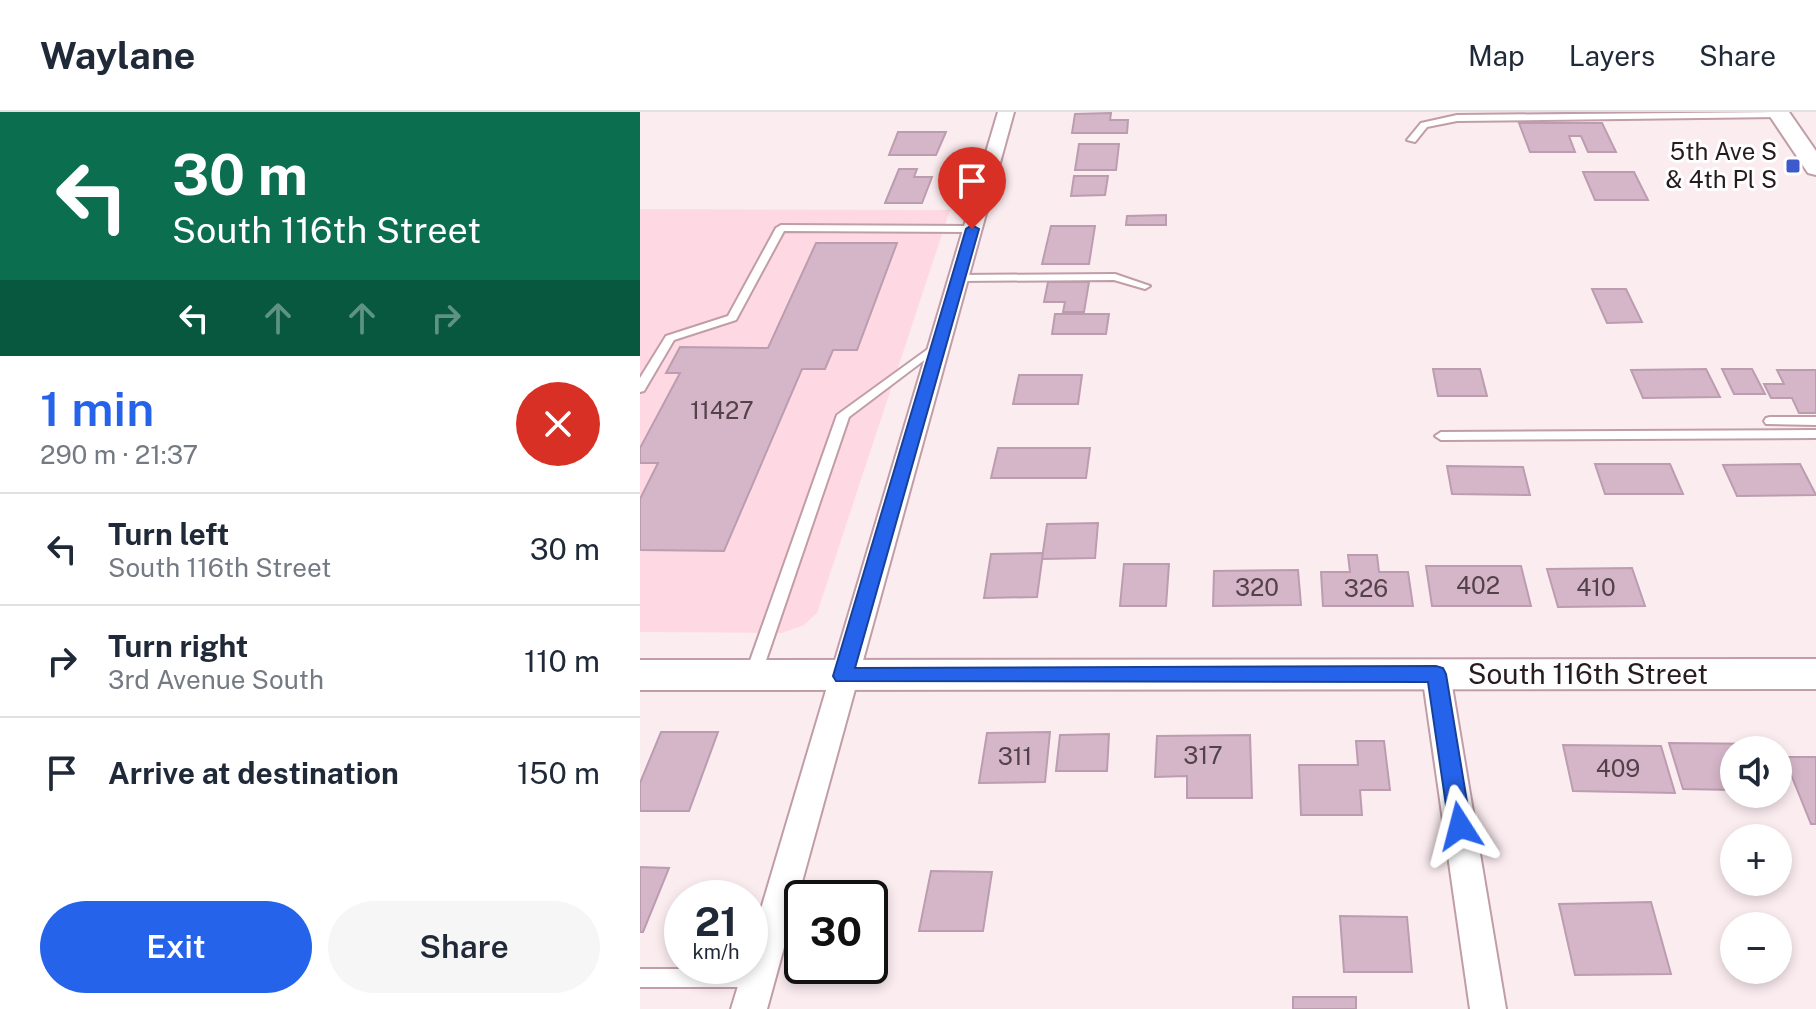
<!DOCTYPE html>
<html lang="en">
<head>
<meta charset="utf-8">
<style>
	body { margin:0; font-family:"Public Sans",sans-serif; background:#f6f6f7; color:#1f2937; height:100vh; display:flex; flex-direction:column; font-size:30px; white-space:nowrap }
	* { box-sizing:border-box; margin:0 }
	p { font-size:26px; color:#747a83 }
	.icon { flex:none; width:44px; height:44px; fill:none; stroke:currentColor; stroke-width:2; stroke-linecap:round; stroke-linejoin:round }
	.map { position:relative; flex:1; overflow:hidden }
	.drawer { display:flex; flex-direction:column; background:#fff; width:640px }
	.drawer>* { flex:none }
	.guide { background:#0b6e4f; color:#fff; overflow:hidden }
	.tools { position:absolute; left:1080px; top:624px; display:grid; gap:16px }
	.tools a { display:grid; place-items:center; width:72px; height:72px; border-radius:50%; background:#fff; box-shadow:0 4px 12px #0003; font-size:40px }
	.speed { position:absolute; left:24px; top:768px; display:flex; gap:16px; font-size:40px; font-weight:700; text-align:center }
	.speed>* { display:grid; place-content:center; width:104px; height:104px; border-radius:50%; background:#fff; box-shadow:0 4px 12px #0003; line-height:1 }
	.speed small { font-size:20px; font-weight:400 }
	.speed .limit { border:4px solid #111; border-radius:12px; background:#fff; color:#111 }
	.pin { position:absolute; display:grid; place-items:center; width:68px; height:68px; color:#fff; margin:-82px -34px; border-radius:50% 50% 50% 0; rotate:-45deg; box-shadow:0 0 8px #0007 }
	.pin .icon { rotate:45deg }
	.me { position:absolute; width:88px; margin:-44px; rotate:351deg; stroke-linejoin:round; filter:drop-shadow(0 0 6px #0008) }
	.turn { display:flex; align-items:center; gap:28px; height:168px; padding:0 40px; font-size:36px }
	.turn .icon { width:104px; height:104px; stroke-width:2.5 }
	.turn b { display:block; font-size:56px; line-height:68px }
	.lanes { display:flex; align-items:center; height:76px; padding:0 40px; background:#0003; justify-content:center; gap:40px; direction:ltr }
	.lanes .off { opacity:.35 }
	.round { display:grid; place-items:center; flex:none; width:84px; height:84px; border-radius:42px; background:#f6f6f7 }
	.headline { display:flex; align-items:center; justify-content:space-between; height:136px; padding:0 40px }
	h1 { font-size:48px; font-weight:600; line-height:60px; color:#2563eb }
	.primary-button { display:flex; gap:16px; margin-top:auto; padding:16px 40px }
	.primary-button a { flex:1; height:92px; border-radius:48px; background:#2563eb; color:#fff; font-size:32px; font-weight:600; line-height:92px; text-align:center }
	.primary-button a+a { background:#f6f6f7; color:#1f2937 }
	ul { padding:0; list-style:none }
	li { display:flex; align-items:center; gap:24px; height:112px; padding:0 40px; border-top:2px solid #e0e1e3 }
	li div { flex:1 }
	li b { display:block; font-size:30px }
	li em { font-style:normal }
	header { display:flex; align-items:center; gap:48px; box-sizing:border-box; height:112px; padding:0 40px; background:#fff; border-bottom:2px solid #e0e1e3 }
	header strong { font-size:38px }
	nav { display:flex; gap:44px; margin-inline-start:auto; font-size:28px }
	main { display:flex; flex:1; min-height:0 }
	.map>svg:first-child { display:block }
</style>
</head>
<body>
<header>
<strong>Waylane</strong>
<nav><a>Map</a><a>Layers</a><a>Share</a></nav>
</header>
<main>
<section class="drawer">
<div class="guide">
<div class="turn"><svg class="icon" aria-label="left" viewBox="0 0 24 24"><path d="M17 20v-9H6M10 6l-5 5 5 5"/></svg><div><b>30 m</b>South 116th Street</div></div>
<div class="lanes"><svg class="icon" aria-label="left" viewBox="0 0 24 24"><path d="M17 20v-9H6M10 6l-5 5 5 5"/></svg><svg class="icon off" aria-label="ahead" viewBox="0 0 24 24"><path d="M12 20V5M6 11l6-6 6 6"/></svg><svg class="icon off" aria-label="ahead" viewBox="0 0 24 24"><path d="M12 20V5M6 11l6-6 6 6"/></svg><svg class="icon off" aria-label="right" viewBox="0 0 24 24"><path d="M7 20v-9h11M14 6l5 5-5 5"/></svg></div>
</div>
<div class="headline"><div><h1>1 min</h1><p>290 m · 21:37</p></div><a class="round" style="background:#d93025;color:#fff"><svg class="icon" aria-label="close" viewBox="0 0 24 24"><path d="M6 6l12 12M18 6L6 18"/></svg></a></div>
<ul>
<li><svg class="icon" aria-label="left" viewBox="0 0 24 24"><path d="M17 20v-9H6M10 6l-5 5 5 5"/></svg><div><b>Turn left</b><p>South 116th Street</p></div><em>30 m</em></li>
<li><svg class="icon" aria-label="right" viewBox="0 0 24 24"><path d="M7 20v-9h11M14 6l5 5-5 5"/></svg><div><b>Turn right</b><p>3rd Avenue South</p></div><em>110 m</em></li>
<li><svg class="icon" aria-label="arrive" viewBox="0 0 24 24"><path d="M6 21V4h12l-3 4 3 4H6"/></svg><div><b>Arrive at destination</b></div><em>150 m</em></li>
</ul>
<div class="primary-button"><a>Exit</a><a>Share</a></div>
</section>
<div class="map">
<svg width="1176" height="897" viewBox="0 0 1176 897">
	<rect width="100%" height="100%" fill="#fbecf0"/>
	<path fill="#fed9e3" d="M0 97 310 98 177 501 164 513 142 521 0 520Z"/>
	<path fill="#d5b6c9" stroke="#bb9daf" stroke-width="2" d="M471 1 470 8H488L487 21H432L435 2Z
		M879 11H962L976 40H948L941 24H929L935 40H890Z
		M258 20H306L296 43H249Z
		M439 32H479L476 58H435Z
		M259 57H277L274 65H292L282 91H245Z
		M943 60H994L1008 88H955Z
		M434 64H468L465 83 431 84Z
		M526 103V113H486L487 104Z
		M411 114H455L449 152H402Z
		M176 131H257L217 238H193L185 257H162L84 439 0 438V387L18 351H0V336L40 261H26L40 235 128 236Z
		M408 170H449L444 200H423L425 190H404Z
		M952 177H986L1002 210 967 211Z
		M415 202H469L466 222H412Z
		M793 257H840L847 284H798Z
		M1066 257 1080 285 1003 286 991 258Z
		M1082 257H1112L1125 282H1094Z
		M1137 258H1176V301H1159L1152 286H1131L1124 272H1144Z
		M379 263H442L438 292H373Z
		M358 336H450L446 366H351Z
		M955 352H1030L1043 382H965Z
		M1160 352 1176 383 1097 384 1083 353Z
		M807 354 883 355 890 383 812 382Z
		M458 411 455 446 402 447 407 412Z
		M403 441 397 485 344 486 351 442Z
		M708 443H737L739 460H768L773 494H683L681 460H710Z
		M484 452H529L526 494H480Z
		M786 454H881L891 494H792Z
		M992 456 1005 494 918 495 907 457Z
		M658 458 661 493 573 494 574 459Z
		M21 620H78L49 699H0V671Z
		M410 620 405 670 339 671 347 621Z
		M469 622 467 659H416L420 623Z
		M610 623 612 686H547V664L515 665 517 624Z
		M716 629H744L750 678H720L722 703H661L659 653H718Z
		M1029 631 1128 632 1131 638H1094V678L1043 677Z
		M923 633 1021 634 1035 681 933 679Z
		M1144 645H1176V712H1171Z
		M0 755 29 756 3 820H0Z
		M291 759 352 760 343 819H279Z
		M1011 790 1031 862 935 863 919 792Z
		M700 804 767 805 772 860H704Z
		M653 885H716V897H653Z"/>
	<g fill="none" stroke-linecap="round" stroke-linejoin="round">
		<defs>
			<path id="service" d="M1140 0 1144 3 1143 5 817 9 787 15 775 30 767 28 781 11 817 3Z
				M141 113 332 114 337 117 332 120 144 119 96 208 34 228 4 279 0 280V266L26 224 88 204 136 116Z
				M475 162 510 174 505 177 474 168 318 169 313 166 318 163Z
				M299 229 305 232 303 234 209 305 121 563 118 567 113 569 108 567 105 563 197 303Z
				M1130 305H1176V313L1126 312 1124 309 1126 306Z
				M1176 318V326L801 328 795 324 801 320Z
				M0 857H118L125 860 127 866 125 872 118 875H0Z"/>
			<path id="minor" d="M358 0H374L127 897H91L104 854H110V834Z
				M796 551 806 554 810 562 866 897H830L782 562 786 554Z"/>
			<path id="tertiary" d="M1127 0H1149L1176 39V63L1168 61Z
				M1176 547V577L0 578V548Z"/>
		</defs>
		<use href="#service" stroke="#c09da7" stroke-width="4"/>
		<use href="#minor" stroke="#c09da7" stroke-width="4"/>
		<use href="#tertiary" stroke="#c09da7" stroke-width="4"/>
		<use href="#service" fill="#fff" fill-rule="evenodd"/>
		<use href="#minor" fill="#fff" fill-rule="evenodd"/>
		<use href="#tertiary" fill="#fff" fill-rule="evenodd"/>
	</g>
	<path fill="#2563eb" stroke="#184099" stroke-width="2" d="M332 113 339 117 215 556 796 554 803 556 806 562 831 714 828 721 820 724 812 721 809 714 788 570 196 569 193 564 326 117Z"/>
	<rect fill="#3c5acc" stroke="#fefefe" stroke-width="3" x="1145" y="46" width="16" height="16" rx="4"/>
	<g text-anchor="middle" stroke-width="6" stroke-linejoin="round" paint-order="stroke">
		<g font-size="24" fill="#281b1f" stroke="#fefefe" text-anchor="end">
			<text x="1137" y="48">5th Ave S<tspan x="1137" dy="28">&amp; 4th Pl S</tspan></text>
		</g>
		<g font-size="24" fill="#53424a">
			<text x="82" y="307">11427</text>
			<text x="838" y="482">402</text>
			<text x="617" y="484">320</text>
			<text x="956" y="484">410</text>
			<text x="726" y="485">326</text>
			<text x="563" y="652">317</text>
			<text x="375" y="653">311</text>
			<text x="978" y="665">409</text>
		</g>
		<g font-size="28" fill="#281b1f" stroke="#fefefe">
			<text x="948" y="572">South 116th Street</text>
		</g>
	</g>
</svg>
<div class="tools">
<a><svg class="icon" aria-label="sound" viewBox="0 0 24 24"><path d="M4 9h4l5-4v14l-5-4H4zM17 9q2 3 0 6"/></svg></a>
<a>+</a>
<a>−</a>
</div>
<div class="speed"><div>21<small>km/h</small></div><div class="limit">30</div></div>
<div class="pin" style="left:332px;top:117px;background:#d93025"><svg class="icon" aria-label="arrive" viewBox="0 0 24 24"><path d="M6 21V4h12l-3 4 3 4H6"/></svg></div>
<svg class="me" style="left:820px;top:714px" viewBox="-20 -20 40 40"><path d="M0-17L14 15 0 8-14 15z" fill="#2563eb" stroke="#fff" stroke-width="4"/></svg>
</div>
</main>
</body>
</html>
